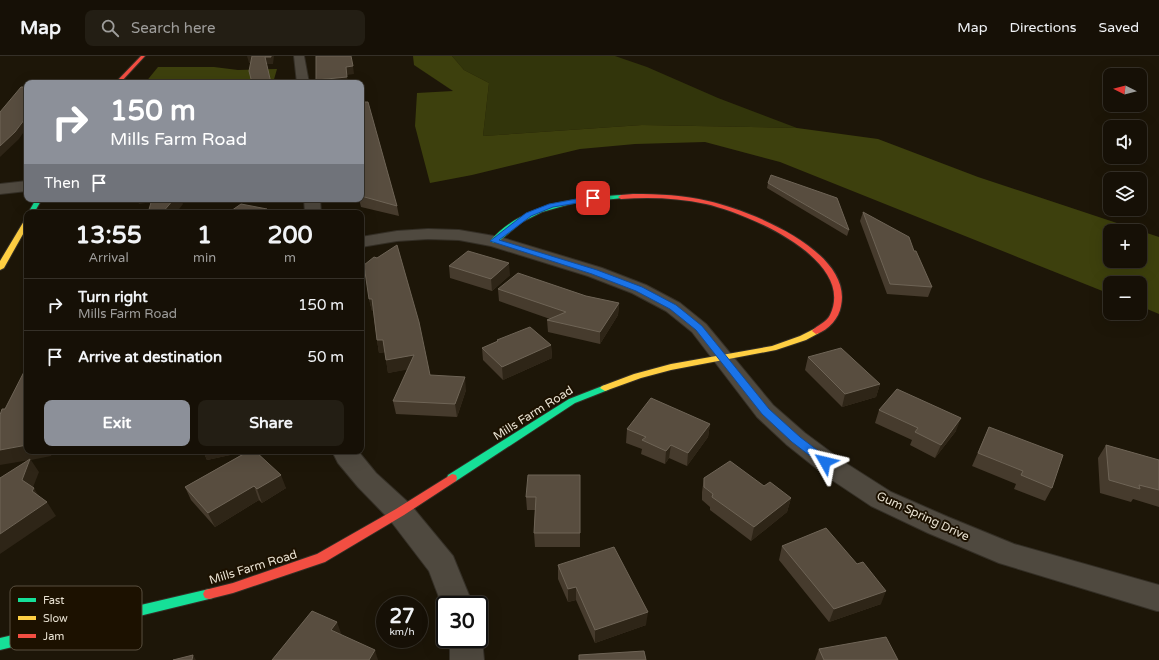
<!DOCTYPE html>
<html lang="en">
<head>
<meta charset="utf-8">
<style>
	body { margin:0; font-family:"Varela Round",sans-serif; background:#231e14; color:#f1f3f6; height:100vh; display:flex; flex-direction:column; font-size:15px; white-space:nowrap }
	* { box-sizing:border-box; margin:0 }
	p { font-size:13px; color:#9e9d9b }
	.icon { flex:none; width:22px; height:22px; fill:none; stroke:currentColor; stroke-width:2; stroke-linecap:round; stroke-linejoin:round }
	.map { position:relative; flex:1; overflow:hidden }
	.drawer { position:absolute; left:24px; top:154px; width:340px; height:244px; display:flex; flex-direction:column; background:#161006; border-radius:8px; box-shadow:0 4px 16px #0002,0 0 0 1px #353028 }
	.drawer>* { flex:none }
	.guide { position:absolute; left:24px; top:24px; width:340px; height:122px; border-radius:8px; box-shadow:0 4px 16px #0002,0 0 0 1px #353028; background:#8c9099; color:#fff; overflow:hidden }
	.needle { width:26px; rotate:276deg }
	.fabs { position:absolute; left:1103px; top:12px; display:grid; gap:8px }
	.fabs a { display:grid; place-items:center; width:44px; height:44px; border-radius:8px; background:#161006; box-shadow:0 4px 16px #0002,0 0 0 1px #353028; font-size:20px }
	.speed { position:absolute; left:376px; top:540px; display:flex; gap:8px; font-size:20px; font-weight:700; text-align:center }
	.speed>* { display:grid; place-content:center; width:52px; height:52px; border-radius:50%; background:#161006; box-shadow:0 4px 16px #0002,0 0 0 1px #353028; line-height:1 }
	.speed small { font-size:10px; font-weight:400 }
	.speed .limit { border:2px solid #111; border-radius:6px; background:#fff; color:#111 }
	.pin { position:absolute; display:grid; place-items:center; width:34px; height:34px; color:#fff; margin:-17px; border-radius:8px; box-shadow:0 2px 6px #0006 }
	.me { position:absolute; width:44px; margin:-22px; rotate:307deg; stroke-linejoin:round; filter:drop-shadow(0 0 3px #0008) }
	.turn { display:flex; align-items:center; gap:14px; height:84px; padding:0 20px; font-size:18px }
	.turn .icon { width:52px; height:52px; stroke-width:2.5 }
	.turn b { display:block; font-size:28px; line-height:34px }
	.then { display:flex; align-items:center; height:38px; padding:0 20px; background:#0003; gap:8px; font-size:15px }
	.eta { display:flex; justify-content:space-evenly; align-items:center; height:68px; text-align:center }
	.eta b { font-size:24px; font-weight:800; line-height:28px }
	.primary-button { display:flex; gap:8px; margin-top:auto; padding:8px 20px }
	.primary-button a { flex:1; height:46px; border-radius:8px; background:#8c9099; color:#fff; font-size:16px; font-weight:800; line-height:46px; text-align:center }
	.primary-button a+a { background:#231e14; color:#f1f3f6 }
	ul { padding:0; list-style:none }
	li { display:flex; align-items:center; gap:12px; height:52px; padding:0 20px; border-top:1px solid #353028 }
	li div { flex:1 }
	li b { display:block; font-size:15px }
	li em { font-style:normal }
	header { display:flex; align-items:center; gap:24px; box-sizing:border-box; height:56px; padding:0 20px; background:#161006; border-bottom:1px solid #353028 }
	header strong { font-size:19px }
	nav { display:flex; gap:22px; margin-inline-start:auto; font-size:14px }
	.search { width:280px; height:36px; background:#231e14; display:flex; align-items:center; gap:10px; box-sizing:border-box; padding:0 14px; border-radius:8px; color:#9e9d9b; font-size:15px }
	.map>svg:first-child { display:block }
</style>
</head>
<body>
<header>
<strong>Map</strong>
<div class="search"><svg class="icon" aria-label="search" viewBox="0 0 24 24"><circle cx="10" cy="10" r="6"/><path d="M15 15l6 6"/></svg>Search here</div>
<nav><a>Map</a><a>Directions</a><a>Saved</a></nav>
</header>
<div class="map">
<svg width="1159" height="604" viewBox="0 0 1159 604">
	<rect width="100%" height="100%" fill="#1d1608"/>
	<path fill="#32350b" d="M452 0H615L647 11 718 42 797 72 642 69 483 80 489 27 464 14Z"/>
	<path fill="#3d400d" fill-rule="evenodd" d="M413 0H452L464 14 489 27 483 80 642 69 797 72 878 83 978 121 1159 181V258L1140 250V227H1110V238L780 106 705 86 635 88 580 93 472 119 430 127 415 70 417 37 453 35 414 9ZM1110 175H1140V205H1110Z
		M158 11H214L238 14 277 13 273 27H145Z"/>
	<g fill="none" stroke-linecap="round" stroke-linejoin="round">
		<defs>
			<path id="street" d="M294 0H304L309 27H297Z
				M27 125V135L0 138V128Z
				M304 143H320L321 157H305Z
				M428 173 459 174 500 181 602 212 646 229 680 247 706 268 773 349 805 377 844 406 891 436 948 461 1014 488 1159 529V555H1157L999 507 928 477 871 450 826 420 787 389 757 361 692 276 666 255 632 237 588 220 491 190 459 184 428 183 397 185 361 191V181L397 175Z
				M332 395H358L376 417 410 448 453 500 473 549H445V557L429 515 390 464 358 431 338 407Z
				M479 576 482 583 484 604H450V583H479Z"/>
			<path id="fast" d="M621 139 624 141 623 142 574 147 542 156 522 166 497 187H494L490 185C524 147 574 142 621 139Z
				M36 143H42L34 157H28Z
				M605 329 610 332 608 334 575 347 456 425 452 426 448 425 447 422 448 419 569 343Z
				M209 533 213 534 215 538 213 542 209 543 0 594V582Z"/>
			<path id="slow" d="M27 163V171L4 212 0 214V205L24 165Z
				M816 272 819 273 820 275 819 277 806 284 776 294 671 314 641 322 605 335 600 332 602 330 634 318 671 308 772 290 800 280Z"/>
			<path id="jam" d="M141 0H145L120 27H115Z
				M633 138C659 138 684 139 708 145 749 154 853 195 841 250 839 262 829 274 816 278L812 275C817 269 826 267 830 259 857 203 746 157 706 148 678 142 650 141 621 143L618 141 621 139Z
				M452 418 456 419 457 422 456 425 404 459 325 506 233 537 209 543 205 542 203 538 205 534 233 527 317 498 396 453Z"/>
		</defs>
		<use href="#street" stroke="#342f26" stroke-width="2"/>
		<use href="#fast" stroke="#342f26" stroke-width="2"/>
		<use href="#slow" stroke="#342f26" stroke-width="2"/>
		<use href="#jam" stroke="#342f26" stroke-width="2"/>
		<use href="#street" fill="#4f493f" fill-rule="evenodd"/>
		<use href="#fast" fill="#16e098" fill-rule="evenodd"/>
		<use href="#slow" fill="#ffcf43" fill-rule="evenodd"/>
		<use href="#jam" fill="#f24e42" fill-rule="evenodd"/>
	</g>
	<path fill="#463b2d" d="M361 46 397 150 399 160 361 151 359 143H361Z
		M768 127 849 174 847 180 767 132Z
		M863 156 914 195 932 231 928 241 887 238 860 165Z
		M449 210 510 219 492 235 450 222Z
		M498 233 586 240 619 247 618 259 600 288 548 276 547 264 550 263 499 245Z
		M369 243 430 319 466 334 457 361 396 358 393 345 408 313 388 317 385 296 379 297 377 284 373 255H372Z
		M497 284 551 289 552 302 503 324 483 304 482 292 497 286Z
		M808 301 880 328 876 341 842 351 805 314Z
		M879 354 956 375 935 402 910 389 912 384 875 367Z
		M710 368 708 381 687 410 669 402 665 408 641 398 642 393 626 387 627 373Z
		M989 371 1052 432 1045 445 1014 433 1016 428 972 410Z
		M1106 389 1159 404V451L1133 443 1131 446 1100 437 1098 402Z
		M203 395H255L286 432 262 447 259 444 215 471 191 444 185 431 248 395 207 404Z
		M580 419V491H535L534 477 535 454H527L526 441Z
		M704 422 764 430 791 442 787 456 751 485 710 454V451L702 444V436Z
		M782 490 881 548 829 566 779 504Z
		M558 509 646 569 595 587 576 544 568 546 558 523Z
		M819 593 898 604H815Z"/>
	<path fill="#2e2517" d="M247 0H252L254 7H249Z
		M271 0H274L273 8H267L265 1Z
		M353 10 354 18 347 19 348 27H317L316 24 346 11Z
		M27 60V71L19 83 0 101V90Z
		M103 143H118L103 145Z
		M137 143H158L159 145 139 148Z
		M172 143H181L183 148 176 157H162Z
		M267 153 268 157H261Z
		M509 207 510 219 492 235 491 223Z
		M369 243H372L374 255H372Z
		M619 247 618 259 600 288V276Z
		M377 284H383L386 296 379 297Z
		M551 289 552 302 503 324 502 311Z
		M414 299 417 312 388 317 386 304Z
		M465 321 466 334 457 361 455 348Z
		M880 328 876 341 842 351 845 338Z
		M961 362 956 375 935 402 941 389Z
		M710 368 708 381 687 410 688 397Z
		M27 389V395H53L51 400 31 404 39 416 32 434 34 432 42 446 40 448 22 424 30 404 0 409V394Z
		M671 389 669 402 665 408 666 395Z
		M203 395H250L207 404Z
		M281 419 286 432 262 447 257 433Z
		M254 430 259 444 215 471 208 457Z
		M791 442 787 456 751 485 754 471Z
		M47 446 56 460 0 498V478Z
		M576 531V544L568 546V533Z
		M886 535 881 548 829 566 834 553Z
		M648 556 646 569 595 587V574Z
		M337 566 342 580 331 574Z
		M375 594 378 604H369Z
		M193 599 196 604H192Z"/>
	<path fill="#584d3f" stroke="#6e6456" d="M252 0H271V1H265L271 27H252L249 15Z
		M316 0H351L353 10 346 11 347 21 316 24Z
		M21 31H27V60L15 76 0 90V56Z
		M361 46H368L397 150 361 140Z
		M771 119 837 142 849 174 768 127Z
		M152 143H174L162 157H148Z
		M241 148 267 153 261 157H228Z
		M863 156 909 181 914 195H916L932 231 890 228Z
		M397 189 419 266 430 319 465 321 455 348 393 345 414 299 386 304 383 284H377L372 243H369L364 209 374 201 377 202Z
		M468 195 509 207 491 223 449 210Z
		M518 217 586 240 619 247 600 276 547 264 566 256 498 233Z
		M530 271 551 289 502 311 482 292 498 285 497 284Z
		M841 292 880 328 845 338 808 301Z
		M27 310V389L0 394V359L2 353H5Z
		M897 333 961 362 941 389 915 376 918 372 879 354Z
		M651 342 710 368 688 397 671 389 666 395 642 384 646 381 627 373Z
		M989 371 1063 399 1052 432 1021 419 1023 415 978 397Z
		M1106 389 1159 404V434L1139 429 1140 433 1109 424Z
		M249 395H255L281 419 257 433 254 430 208 457 185 431Z
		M30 403 22 424 34 432 32 435 47 446 0 478V422Z
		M730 405 764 430 770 426 791 442 754 471 712 441 713 438 704 431V422Z
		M528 419H580V477H534L536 441H526Z
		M826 472 857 508 863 506 886 535 834 553 782 490Z
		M614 491 648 556 595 574 576 531 568 533 558 509Z
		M312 555 337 566 331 574 375 594 369 604H272Z
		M886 581 898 604H824L819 593Z
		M644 595 646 604H579V599Z
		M193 599 192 604H173Z"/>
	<path fill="#1a73e8" stroke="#114b97" d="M593 140 597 142 596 144 553 151 531 160 499 184 597 214 642 231 676 249 702 270 769 353 800 381 829 403 831 406 829 409H822L792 386 762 358 696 274 670 253 636 235 592 218 490 185 526 157 549 148Z"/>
	<g text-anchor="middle" stroke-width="4" stroke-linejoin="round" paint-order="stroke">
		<g font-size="12" fill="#e8e1d1" stroke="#1c1100">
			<text transform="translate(533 357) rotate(-32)" y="4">Mills Farm Road</text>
			<text transform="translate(923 460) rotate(25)" y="4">Gum Spring Drive</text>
			<text transform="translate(253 511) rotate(-17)" y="4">Mills Farm Road</text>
		</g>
	</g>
	<rect x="10" y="530" width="132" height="64" rx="6" fill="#1c1100" stroke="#594f3f" stroke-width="1"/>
	<rect x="18" y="542" width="18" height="4" fill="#16e098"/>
	<rect x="18" y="560" width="18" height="4" fill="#ffcf43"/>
	<rect x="18" y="578" width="18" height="4" fill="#f24e42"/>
	<g font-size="11" fill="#e8e1d1">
		<text x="43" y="548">Fast</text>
		<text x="43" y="566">Slow</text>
		<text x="43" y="584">Jam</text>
	</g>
</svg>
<div class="fabs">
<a><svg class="needle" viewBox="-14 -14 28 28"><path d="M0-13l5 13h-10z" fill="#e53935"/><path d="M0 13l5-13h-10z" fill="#9e9d9b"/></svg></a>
<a><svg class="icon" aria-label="sound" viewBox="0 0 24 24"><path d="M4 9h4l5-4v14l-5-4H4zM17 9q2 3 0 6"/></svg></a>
<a><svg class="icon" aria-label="layers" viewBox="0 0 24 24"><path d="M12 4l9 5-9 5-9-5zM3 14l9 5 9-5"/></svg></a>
<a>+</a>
<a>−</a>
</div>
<div class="speed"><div>27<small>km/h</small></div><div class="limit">30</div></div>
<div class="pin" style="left:593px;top:142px;background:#d93025"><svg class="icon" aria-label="arrive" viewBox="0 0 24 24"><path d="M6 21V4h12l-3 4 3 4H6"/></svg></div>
<svg class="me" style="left:825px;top:406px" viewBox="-20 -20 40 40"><path d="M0-17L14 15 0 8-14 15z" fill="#1a73e8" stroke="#fff" stroke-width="4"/></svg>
<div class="guide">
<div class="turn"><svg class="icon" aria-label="right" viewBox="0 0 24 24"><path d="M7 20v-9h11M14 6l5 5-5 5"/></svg><div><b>150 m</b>Mills Farm Road</div></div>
<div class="then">Then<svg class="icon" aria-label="arrive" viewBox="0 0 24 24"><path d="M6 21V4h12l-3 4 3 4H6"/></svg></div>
</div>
<section class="drawer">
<div class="eta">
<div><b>13:55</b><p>Arrival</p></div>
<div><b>1</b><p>min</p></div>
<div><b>200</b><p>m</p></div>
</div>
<ul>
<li><svg class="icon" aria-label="right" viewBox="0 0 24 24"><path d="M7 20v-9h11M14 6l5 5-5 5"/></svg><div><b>Turn right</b><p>Mills Farm Road</p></div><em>150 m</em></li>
<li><svg class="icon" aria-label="arrive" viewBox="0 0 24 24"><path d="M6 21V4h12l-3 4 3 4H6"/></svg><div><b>Arrive at destination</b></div><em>50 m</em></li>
</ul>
<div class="primary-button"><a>Exit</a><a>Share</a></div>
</section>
</div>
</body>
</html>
